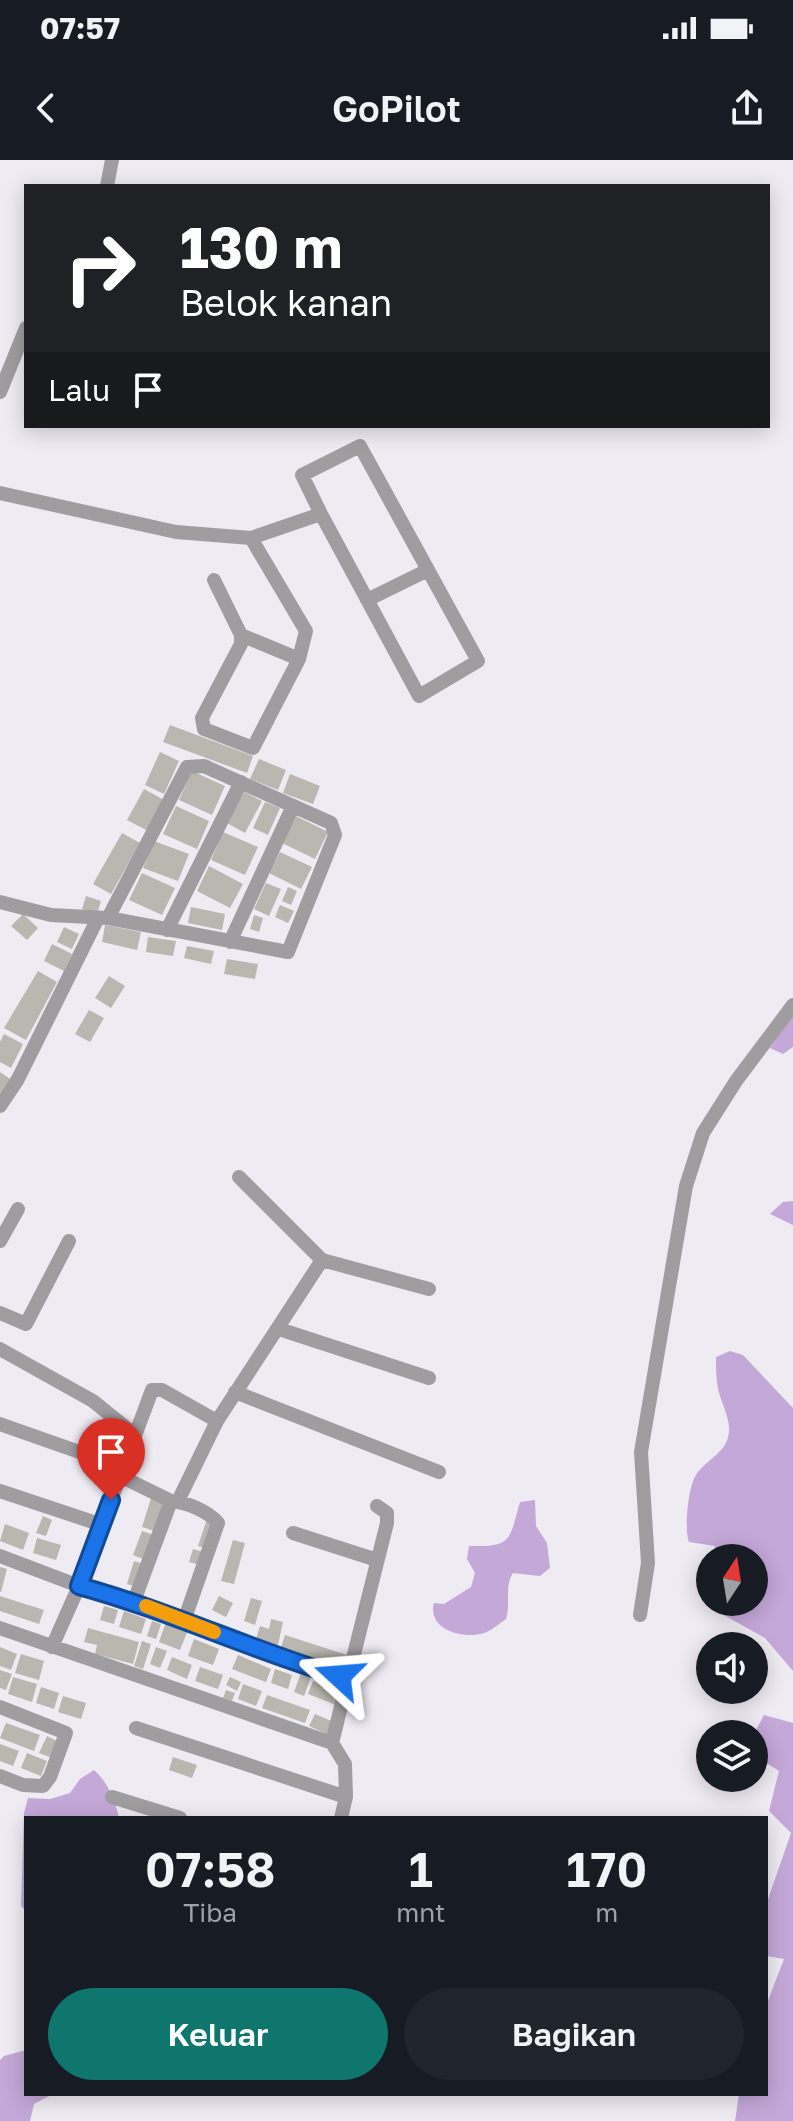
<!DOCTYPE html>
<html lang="id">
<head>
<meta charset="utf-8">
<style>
	body { margin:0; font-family:"Golos Text",sans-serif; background:#20242c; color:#f1f3f6; height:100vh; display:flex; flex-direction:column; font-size:30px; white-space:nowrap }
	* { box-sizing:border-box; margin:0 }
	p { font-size:26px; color:#9ea1a6 }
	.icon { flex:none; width:44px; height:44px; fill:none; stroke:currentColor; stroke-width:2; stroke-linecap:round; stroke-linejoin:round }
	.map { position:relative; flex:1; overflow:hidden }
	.details { position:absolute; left:24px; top:1656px; width:744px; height:280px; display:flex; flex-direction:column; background:#171b24; border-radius:0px; box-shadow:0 4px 20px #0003 }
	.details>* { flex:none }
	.banner { position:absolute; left:24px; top:24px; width:746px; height:244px; border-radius:0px; box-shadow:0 4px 20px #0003; background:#202124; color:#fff; overflow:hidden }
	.needle { width:52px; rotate:12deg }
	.fabs { position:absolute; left:696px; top:1384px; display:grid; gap:16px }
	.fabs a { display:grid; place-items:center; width:72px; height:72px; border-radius:50%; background:#171b24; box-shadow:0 4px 20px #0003; font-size:40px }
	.pin { position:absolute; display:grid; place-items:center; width:68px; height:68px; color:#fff; margin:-82px -34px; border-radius:50% 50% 50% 0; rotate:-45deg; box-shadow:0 0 8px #0007 }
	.pin .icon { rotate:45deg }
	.me { position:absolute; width:88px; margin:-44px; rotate:289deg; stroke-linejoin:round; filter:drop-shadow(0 0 6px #0008) }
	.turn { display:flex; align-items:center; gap:28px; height:168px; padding:0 24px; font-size:36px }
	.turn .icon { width:104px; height:104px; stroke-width:2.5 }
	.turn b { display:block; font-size:56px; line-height:68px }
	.then { display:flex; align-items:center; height:76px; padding:0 24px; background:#0003; gap:16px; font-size:30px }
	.eta { display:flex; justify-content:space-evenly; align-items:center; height:136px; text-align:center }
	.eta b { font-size:48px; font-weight:600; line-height:56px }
	.primary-button { display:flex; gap:16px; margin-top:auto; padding:16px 24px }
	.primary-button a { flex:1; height:92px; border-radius:48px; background:#0f766e; color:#fff; font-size:32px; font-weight:600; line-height:92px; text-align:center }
	.primary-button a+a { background:#20242c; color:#f1f3f6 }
	.status { display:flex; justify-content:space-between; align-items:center; height:56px; padding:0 40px; background:#171b24; direction:ltr }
	.status svg { height:22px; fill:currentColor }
	header { display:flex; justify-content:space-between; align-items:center; height:104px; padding:0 24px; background:#171b24; font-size:36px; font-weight:600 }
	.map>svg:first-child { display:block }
</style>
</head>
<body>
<div class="status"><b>07:57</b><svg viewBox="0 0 49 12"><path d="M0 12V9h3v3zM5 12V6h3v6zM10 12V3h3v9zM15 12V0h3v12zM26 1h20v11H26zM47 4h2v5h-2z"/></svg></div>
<header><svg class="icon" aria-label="back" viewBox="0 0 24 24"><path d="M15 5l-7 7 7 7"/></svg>GoPilot<svg class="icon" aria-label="share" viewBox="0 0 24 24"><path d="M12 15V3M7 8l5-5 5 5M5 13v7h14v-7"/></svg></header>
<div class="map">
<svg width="793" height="1961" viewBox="0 0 793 1961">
	<rect width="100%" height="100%" fill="#efebf3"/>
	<path fill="#c4a8d8" d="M793 854V887L783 894 770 888Z
		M793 1041V1065L770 1054 783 1042Z
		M730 1191 743 1195 793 1248V1511L765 1478 706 1445 702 1431 710 1405V1442H754V1398H712L715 1386 689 1382C684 1370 688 1327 696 1315 706 1299 728 1293 729 1271 730 1258 721 1242 718 1229 716 1219 716 1208 716 1197Z
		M535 1340 536 1366 547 1383 550 1408 540 1416 513 1413C504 1426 511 1444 506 1459 500 1463 491 1471 484 1473 462 1480 427 1469 434 1443L444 1444 471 1427 475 1413 467 1399 469 1386C513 1387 509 1380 520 1342Z
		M764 1555 793 1563V1961H735L739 1934H766V1846L784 1799 766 1796V1745L791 1673 769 1651 779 1611 754 1595V1574Z
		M94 1610C108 1623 115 1639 119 1658H26V1751L21 1746 24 1653 28 1638 50 1639 70 1633 80 1619Z
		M26 1890V1934H53L34 1944 30 1961H0V1900L4 1896Z"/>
	<path fill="#b9b7af" d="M170 565 253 596 247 613 163 582Z
		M160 592 179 601 164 634 145 625Z
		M259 599 286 610 278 630 250 619Z
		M192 611 225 626 212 655 179 640Z
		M290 614 320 626 313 644 283 633Z
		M144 629 166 641 150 672 127 660Z
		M244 632 262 641 245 673 227 663Z
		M265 642 280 648 268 675 253 668Z
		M176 646 209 661 197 689 163 674Z
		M296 656 328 672 315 699 282 683Z
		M223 672 258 687 245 715 211 700Z
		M122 673 140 683 111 734 93 724Z
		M154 681 189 694 178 721 143 708Z
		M280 692 312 707 301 729 269 713Z
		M209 706 243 724 230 748 197 731Z
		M142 713 175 728 162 755 129 740Z
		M266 723 281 729 269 756 254 749Z
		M288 727 297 731 291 745 282 741Z
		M86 736 101 741 97 754 82 749Z
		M280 745 294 751 288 763 275 757Z
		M191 747 225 754 222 770 188 763Z
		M23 754 38 768 27 780 11 766Z
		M254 755 263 758 259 772 250 769Z
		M105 765 141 772 137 790 102 782Z
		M64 767 79 774 72 789 57 782Z
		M148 777 176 781 173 796 146 792Z
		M52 784 72 794 64 811 44 801Z
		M187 786 214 791 211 804 184 798Z
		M227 799 258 804 255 819 224 814Z
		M38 811 57 822 26 880 4 868Z
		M109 816 125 826 111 848 95 838Z
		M89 850 104 858 90 882 75 874Z
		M4 874 23 884 11 908 0 902V882Z
		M0 912 10 919 0 933Z
		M152 1335 168 1340 158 1372 142 1367Z
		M43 1356 52 1360 46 1376 36 1373Z
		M207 1359 218 1363 209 1389 198 1386Z
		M5 1364 29 1373 23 1390 0 1381Z
		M142 1371 157 1376 148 1401 133 1395Z
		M37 1378 61 1385 56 1400 33 1393Z
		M233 1380 245 1383 234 1424 221 1421Z
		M193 1389 207 1393 203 1406 189 1402Z
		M134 1401 144 1404 137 1427 127 1424Z
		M0 1407 7 1409 1 1432H0Z
		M0 1436 44 1450 39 1464 0 1451Z
		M219 1436 233 1443 226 1457 212 1450Z
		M251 1438 262 1441 255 1465 244 1461Z
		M104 1446 118 1450 114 1464 100 1460Z
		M124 1451 146 1459 141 1474 119 1467Z
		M271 1459 283 1462 278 1485 256 1479 260 1466 269 1469Z
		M152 1461 161 1464 156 1479 147 1476Z
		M166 1462 188 1470 180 1490 159 1482Z
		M88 1468 139 1482 133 1504 95 1494 97 1485 84 1482Z
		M285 1475 347 1495 343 1507 281 1487Z
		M194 1479 219 1489 213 1505 188 1496Z
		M142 1481 151 1484 143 1509 134 1506Z
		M0 1487 17 1494 11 1510 0 1506Z
		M156 1487 167 1491 160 1508 150 1504Z
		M21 1494 44 1501 39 1520 15 1513Z
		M238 1495 271 1509 266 1522 232 1509Z
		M172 1497 192 1505 187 1519 167 1510Z
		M200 1507 223 1515 218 1529 195 1521Z
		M275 1509 292 1515 288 1529 271 1523Z
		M0 1510 12 1514 6 1530 0 1528Z
		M301 1513 311 1517 304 1536 294 1532Z
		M13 1517 37 1524 32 1542 8 1534Z
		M230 1517 241 1522 237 1531 226 1525Z
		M313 1521 342 1532 336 1545 308 1534Z
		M243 1524 262 1531 256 1546 238 1539Z
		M41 1527 59 1533 54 1549 36 1543Z
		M226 1530 235 1533 232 1541 223 1538Z
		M267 1535 310 1550 305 1563 262 1548Z
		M63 1536 86 1543 81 1559 58 1552Z
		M315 1554 336 1563 331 1576 309 1566Z
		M6 1563 40 1575 34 1591 0 1578Z
		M47 1576 59 1582 52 1598 39 1593Z
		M0 1584 19 1591 13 1606 0 1601Z
		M27 1593 47 1601 41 1616 21 1608Z
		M173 1597 197 1605 192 1618 169 1610Z"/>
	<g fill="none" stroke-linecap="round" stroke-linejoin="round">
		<path stroke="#9f9da0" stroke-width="14" d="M107 26 112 0
			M0 232 26 168
			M0 333 176 372 251 378 306 471 299 499 253 588 204 569 202 558 241 484V475L214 420
			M251 378 321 354 419 536 478 501 360 286 302 315 321 354
			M367 440 428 410
			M241 475 299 499
			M0 742 51 755 108 758 288 792 335 675 331 663 204 606 187 607 108 758
			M167 770 241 622
			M230 782 293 646
			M0 946 18 919 98 758
			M239 1017 322 1100
			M0 1081 18 1049
			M0 1153 26 1164 69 1081
			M279 1169 429 1218
			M0 1189 93 1241 135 1275
			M235 1232 439 1312
			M0 1264 122 1307
			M120 1316 171 1341C186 1342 208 1351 218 1363L184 1461
			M0 1331 102 1365
			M178 1341 217 1261 322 1100 429 1129
			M293 1373 377 1400
			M0 1396 79 1426 152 1230H162L217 1261
			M134 1441 171 1341
			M640 1455 648 1403 641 1292 686 1026 703 973 736 921 793 845
			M0 1468 332 1583 345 1604 346 1637 136 1568
			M52 1487 79 1426C170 1451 256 1492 348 1518L387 1363V1353L377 1346
			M0 1547 66 1573 50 1617 43 1626 23 1625 0 1616
			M332 1583 348 1518
			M112 1637 180 1658
			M341 1658 346 1637"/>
	</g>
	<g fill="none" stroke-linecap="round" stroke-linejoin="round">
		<defs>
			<path id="route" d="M111 1340 79 1426C167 1450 251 1490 339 1516"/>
		</defs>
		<use href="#route" stroke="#114b97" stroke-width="20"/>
		<use href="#route" stroke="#1a73e8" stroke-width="14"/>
		<path stroke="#f59e0b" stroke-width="14" d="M146 1446 214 1472"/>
	</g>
</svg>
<div class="fabs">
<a><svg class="needle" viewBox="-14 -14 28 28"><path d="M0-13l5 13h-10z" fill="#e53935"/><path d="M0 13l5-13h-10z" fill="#9ea1a6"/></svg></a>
<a><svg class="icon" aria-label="sound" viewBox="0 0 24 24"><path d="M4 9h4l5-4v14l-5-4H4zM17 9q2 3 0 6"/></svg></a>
<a><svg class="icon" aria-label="layers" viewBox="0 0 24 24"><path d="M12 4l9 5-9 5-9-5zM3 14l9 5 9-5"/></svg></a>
</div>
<div class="pin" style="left:111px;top:1340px;background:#d93025"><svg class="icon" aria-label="arrive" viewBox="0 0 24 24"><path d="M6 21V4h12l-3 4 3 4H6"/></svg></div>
<svg class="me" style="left:339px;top:1516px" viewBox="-20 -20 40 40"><path d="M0-17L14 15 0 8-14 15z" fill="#1a73e8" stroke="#fff" stroke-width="4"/></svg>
<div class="banner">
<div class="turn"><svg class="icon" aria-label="right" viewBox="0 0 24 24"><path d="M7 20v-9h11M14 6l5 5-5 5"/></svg><div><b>130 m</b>Belok kanan</div></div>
<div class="then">Lalu<svg class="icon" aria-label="arrive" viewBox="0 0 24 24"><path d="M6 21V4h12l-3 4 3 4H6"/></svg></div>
</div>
<section class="details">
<div class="eta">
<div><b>07:58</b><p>Tiba</p></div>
<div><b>1</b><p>mnt</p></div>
<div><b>170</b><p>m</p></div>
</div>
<div class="primary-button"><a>Keluar</a><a>Bagikan</a></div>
</section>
</div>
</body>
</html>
